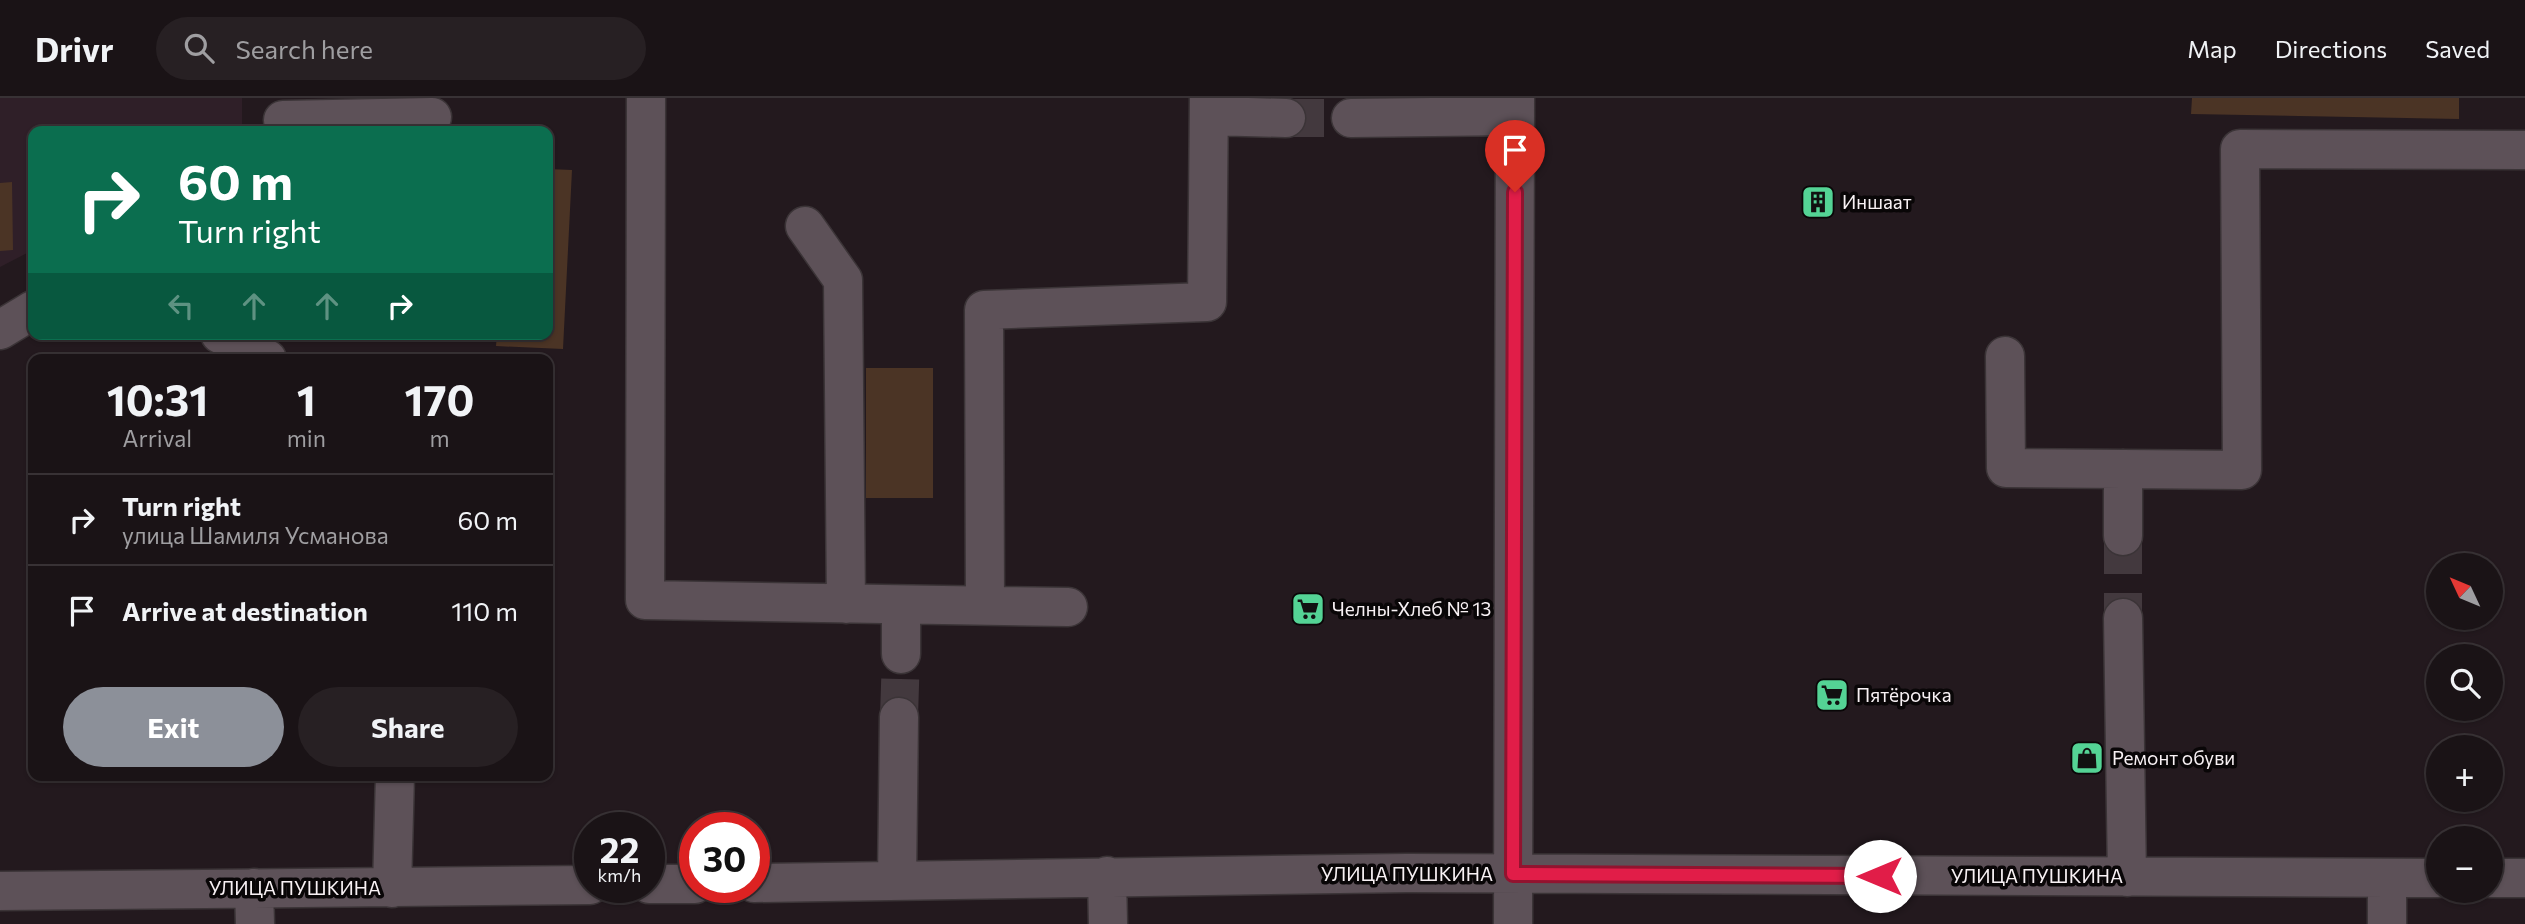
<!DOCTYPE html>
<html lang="en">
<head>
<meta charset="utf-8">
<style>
	body { margin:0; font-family:Commissioner,sans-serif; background:#272023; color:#f1f3f6; height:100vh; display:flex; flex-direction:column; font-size:26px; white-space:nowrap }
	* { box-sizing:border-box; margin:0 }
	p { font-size:23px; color:#9f9ea1 }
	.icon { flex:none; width:38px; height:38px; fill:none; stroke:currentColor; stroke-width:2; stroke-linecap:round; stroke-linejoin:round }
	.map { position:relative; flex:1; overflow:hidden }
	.sheet { position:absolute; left:28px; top:256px; width:525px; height:427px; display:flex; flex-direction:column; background:#1a1316; border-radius:14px; box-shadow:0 2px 5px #0004,0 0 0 2px #383235 }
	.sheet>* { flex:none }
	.banner { position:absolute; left:28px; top:28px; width:525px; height:214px; border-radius:14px; box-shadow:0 2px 5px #0004,0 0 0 2px #383235; background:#0b6e4f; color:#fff; overflow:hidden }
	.needle { width:46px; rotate:314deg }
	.fabs { position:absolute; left:2426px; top:455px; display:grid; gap:14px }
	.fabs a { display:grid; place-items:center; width:77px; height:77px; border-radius:50%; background:#1a1316; box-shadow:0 2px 5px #0004,0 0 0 2px #383235; font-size:35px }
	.speed { position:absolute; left:574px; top:714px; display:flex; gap:14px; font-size:35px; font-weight:700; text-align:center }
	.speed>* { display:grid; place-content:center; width:91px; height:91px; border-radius:50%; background:#1a1316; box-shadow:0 2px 5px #0004,0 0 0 2px #383235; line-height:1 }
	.speed small { font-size:18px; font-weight:400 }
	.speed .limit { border:10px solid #d22; background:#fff; color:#111 }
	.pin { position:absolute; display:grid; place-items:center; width:60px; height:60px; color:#fff; margin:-72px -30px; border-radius:50% 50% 50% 0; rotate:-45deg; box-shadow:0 0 7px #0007 }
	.pin .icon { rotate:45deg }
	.me { position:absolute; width:77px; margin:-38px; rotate:270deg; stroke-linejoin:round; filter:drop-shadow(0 0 5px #0008) }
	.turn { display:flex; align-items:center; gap:24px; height:147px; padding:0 35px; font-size:32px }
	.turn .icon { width:91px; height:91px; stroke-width:2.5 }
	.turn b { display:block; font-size:49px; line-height:60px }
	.lanes { display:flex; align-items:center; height:66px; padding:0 35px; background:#0003; justify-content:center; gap:35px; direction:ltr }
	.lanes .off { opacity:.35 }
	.eta { display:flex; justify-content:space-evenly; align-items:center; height:119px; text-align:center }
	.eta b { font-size:42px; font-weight:700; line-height:49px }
	.primary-button { display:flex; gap:14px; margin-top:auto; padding:14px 35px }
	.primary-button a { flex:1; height:80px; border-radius:42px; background:#8c9099; color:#fff; font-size:28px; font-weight:700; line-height:80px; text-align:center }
	.primary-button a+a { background:#272023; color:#f1f3f6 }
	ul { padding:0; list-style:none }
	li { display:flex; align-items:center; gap:21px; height:91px; padding:0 35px; border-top:2px solid #383235 }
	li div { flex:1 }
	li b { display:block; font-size:26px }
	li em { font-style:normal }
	header { display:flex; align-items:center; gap:42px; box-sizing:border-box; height:98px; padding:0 35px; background:#1a1316; border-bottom:2px solid #383235 }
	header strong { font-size:33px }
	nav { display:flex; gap:38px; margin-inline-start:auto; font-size:24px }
	.search { width:490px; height:63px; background:#272023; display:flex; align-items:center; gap:18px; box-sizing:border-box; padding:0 24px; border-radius:38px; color:#9f9ea1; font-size:26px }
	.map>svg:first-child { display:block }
</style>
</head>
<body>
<header>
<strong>Drivr</strong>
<div class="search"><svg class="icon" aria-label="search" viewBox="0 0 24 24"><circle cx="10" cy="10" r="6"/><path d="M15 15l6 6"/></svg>Search here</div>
<nav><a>Map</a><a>Directions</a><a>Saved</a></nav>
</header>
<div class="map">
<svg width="2525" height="826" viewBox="0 0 2525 826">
	<rect width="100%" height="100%" fill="#23191e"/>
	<path fill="#2f1f28" d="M0 0H242V33H33V152L0 169Z"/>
	<path fill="#4b3425" d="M2192 0H2459V21L2191 16Z
		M548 71 572 72 563 251 496 248 497 236H548Z
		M12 84 13 152 0 153V85Z
		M866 270H933V400H866Z"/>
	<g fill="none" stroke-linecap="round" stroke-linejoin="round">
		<path stroke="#43393e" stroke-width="38" stroke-dasharray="38 19" stroke-linecap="butt" d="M1286 20H1351
			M2123 438V520
			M899 619 901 556"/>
		<defs>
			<path id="minor" d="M646 0 645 502 1068 509
				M1210 18 1286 20
				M1351 20 1515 18
				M283 22 432 19
				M805 128 843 182 846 506
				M0 232 33 212
				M220 236 267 261
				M2005 258 2006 370 2242 372 2240 51 2525 52
				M2123 371V438
				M985 507 984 212 1207 204 1209 0
				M2123 520 2127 779
				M901 556V507
				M1107 778 1108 826
				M2387 780V826
				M2490 780H2525
				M897 783 899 619
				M754 785 1407 775 2438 780
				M649 786H695
				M254 790 255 826
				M392 790 395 677
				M0 793 590 787
				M1513 826 1515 0"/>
		</defs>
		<use href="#minor" stroke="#3b3437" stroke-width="41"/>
		<use href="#minor" stroke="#5d5158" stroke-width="38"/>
	</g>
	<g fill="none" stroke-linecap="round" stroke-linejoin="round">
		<defs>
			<path id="route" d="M1515 94 1513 776 1880 778"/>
		</defs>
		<use href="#route" stroke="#92132f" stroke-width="18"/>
		<use href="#route" stroke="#e11d48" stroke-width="12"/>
	</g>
	<defs>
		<symbol id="building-square" viewBox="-11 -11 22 22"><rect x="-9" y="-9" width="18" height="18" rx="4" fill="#54d395" stroke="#090607"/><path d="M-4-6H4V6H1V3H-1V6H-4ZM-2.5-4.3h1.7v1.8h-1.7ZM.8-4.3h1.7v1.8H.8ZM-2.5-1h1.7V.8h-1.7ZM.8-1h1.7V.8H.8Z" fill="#111"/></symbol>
		<symbol id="supermarket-square" viewBox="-11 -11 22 22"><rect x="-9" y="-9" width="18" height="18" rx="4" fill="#54d395" stroke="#090607"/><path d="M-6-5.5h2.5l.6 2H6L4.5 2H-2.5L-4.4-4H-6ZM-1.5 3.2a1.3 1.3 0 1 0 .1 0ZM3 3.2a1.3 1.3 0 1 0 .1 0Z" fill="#111"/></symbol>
		<symbol id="shop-square" viewBox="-11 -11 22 22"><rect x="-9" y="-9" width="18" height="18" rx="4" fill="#54d395" stroke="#090607"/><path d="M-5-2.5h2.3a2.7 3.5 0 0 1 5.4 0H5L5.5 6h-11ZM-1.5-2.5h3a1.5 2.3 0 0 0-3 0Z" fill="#111"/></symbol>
	</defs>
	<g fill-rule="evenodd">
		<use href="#building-square" x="1799" y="85" width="38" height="38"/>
		<use href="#supermarket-square" x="1289" y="492" width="38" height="38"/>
		<use href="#supermarket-square" x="1813" y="578" width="38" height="38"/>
		<use href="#shop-square" x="2068" y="641" width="38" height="38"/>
	</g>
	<g text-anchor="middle" stroke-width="7" stroke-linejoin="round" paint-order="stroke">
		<g font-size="19" fill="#f8f1f4" stroke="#090607" text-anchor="start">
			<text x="1842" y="111">Иншаат</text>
			<text x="1332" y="518">Челны-Хлеб № 13</text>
			<text x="1856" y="604">Пятёрочка</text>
			<text x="2112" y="667">Ремонт обуви</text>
		</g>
		<g font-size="19" fill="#f8f1f4" stroke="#090607">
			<text x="1407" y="783">УЛИЦА ПУШКИНА</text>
			<text x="2037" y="785">УЛИЦА ПУШКИНА</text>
			<text x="295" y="797">УЛИЦА ПУШКИНА</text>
		</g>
	</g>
</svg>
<div class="fabs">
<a><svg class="needle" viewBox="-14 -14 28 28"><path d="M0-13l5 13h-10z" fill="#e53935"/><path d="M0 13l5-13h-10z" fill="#9f9ea1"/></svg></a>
<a><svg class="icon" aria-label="search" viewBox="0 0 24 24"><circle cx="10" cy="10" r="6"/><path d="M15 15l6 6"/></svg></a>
<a>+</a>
<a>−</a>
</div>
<div class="speed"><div>22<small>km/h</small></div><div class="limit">30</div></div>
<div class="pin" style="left:1515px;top:94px;background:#d93025"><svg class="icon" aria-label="arrive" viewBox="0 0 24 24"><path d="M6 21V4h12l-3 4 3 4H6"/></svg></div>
<svg class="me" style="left:1880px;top:778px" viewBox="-20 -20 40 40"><circle r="19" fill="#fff"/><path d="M0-13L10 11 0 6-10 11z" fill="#e11d48"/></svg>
<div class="banner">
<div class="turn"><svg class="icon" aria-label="right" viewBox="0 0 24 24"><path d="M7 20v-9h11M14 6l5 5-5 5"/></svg><div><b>60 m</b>Turn right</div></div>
<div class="lanes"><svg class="icon off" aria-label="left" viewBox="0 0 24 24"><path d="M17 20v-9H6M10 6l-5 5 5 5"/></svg><svg class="icon off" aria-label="ahead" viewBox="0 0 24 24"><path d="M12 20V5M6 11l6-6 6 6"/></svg><svg class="icon off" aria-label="ahead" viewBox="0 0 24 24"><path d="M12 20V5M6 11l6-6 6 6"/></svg><svg class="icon" aria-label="right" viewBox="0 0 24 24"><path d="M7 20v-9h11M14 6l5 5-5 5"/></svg></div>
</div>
<section class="sheet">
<div class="eta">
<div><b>10:31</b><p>Arrival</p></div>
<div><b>1</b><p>min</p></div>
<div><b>170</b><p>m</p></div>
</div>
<ul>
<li><svg class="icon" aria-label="right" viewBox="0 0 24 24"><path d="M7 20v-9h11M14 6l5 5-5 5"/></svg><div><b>Turn right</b><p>улица Шамиля Усманова</p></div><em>60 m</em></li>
<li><svg class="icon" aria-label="arrive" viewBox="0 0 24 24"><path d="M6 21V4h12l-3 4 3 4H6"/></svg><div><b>Arrive at destination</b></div><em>110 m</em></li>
</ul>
<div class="primary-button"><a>Exit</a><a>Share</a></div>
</section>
</div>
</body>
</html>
